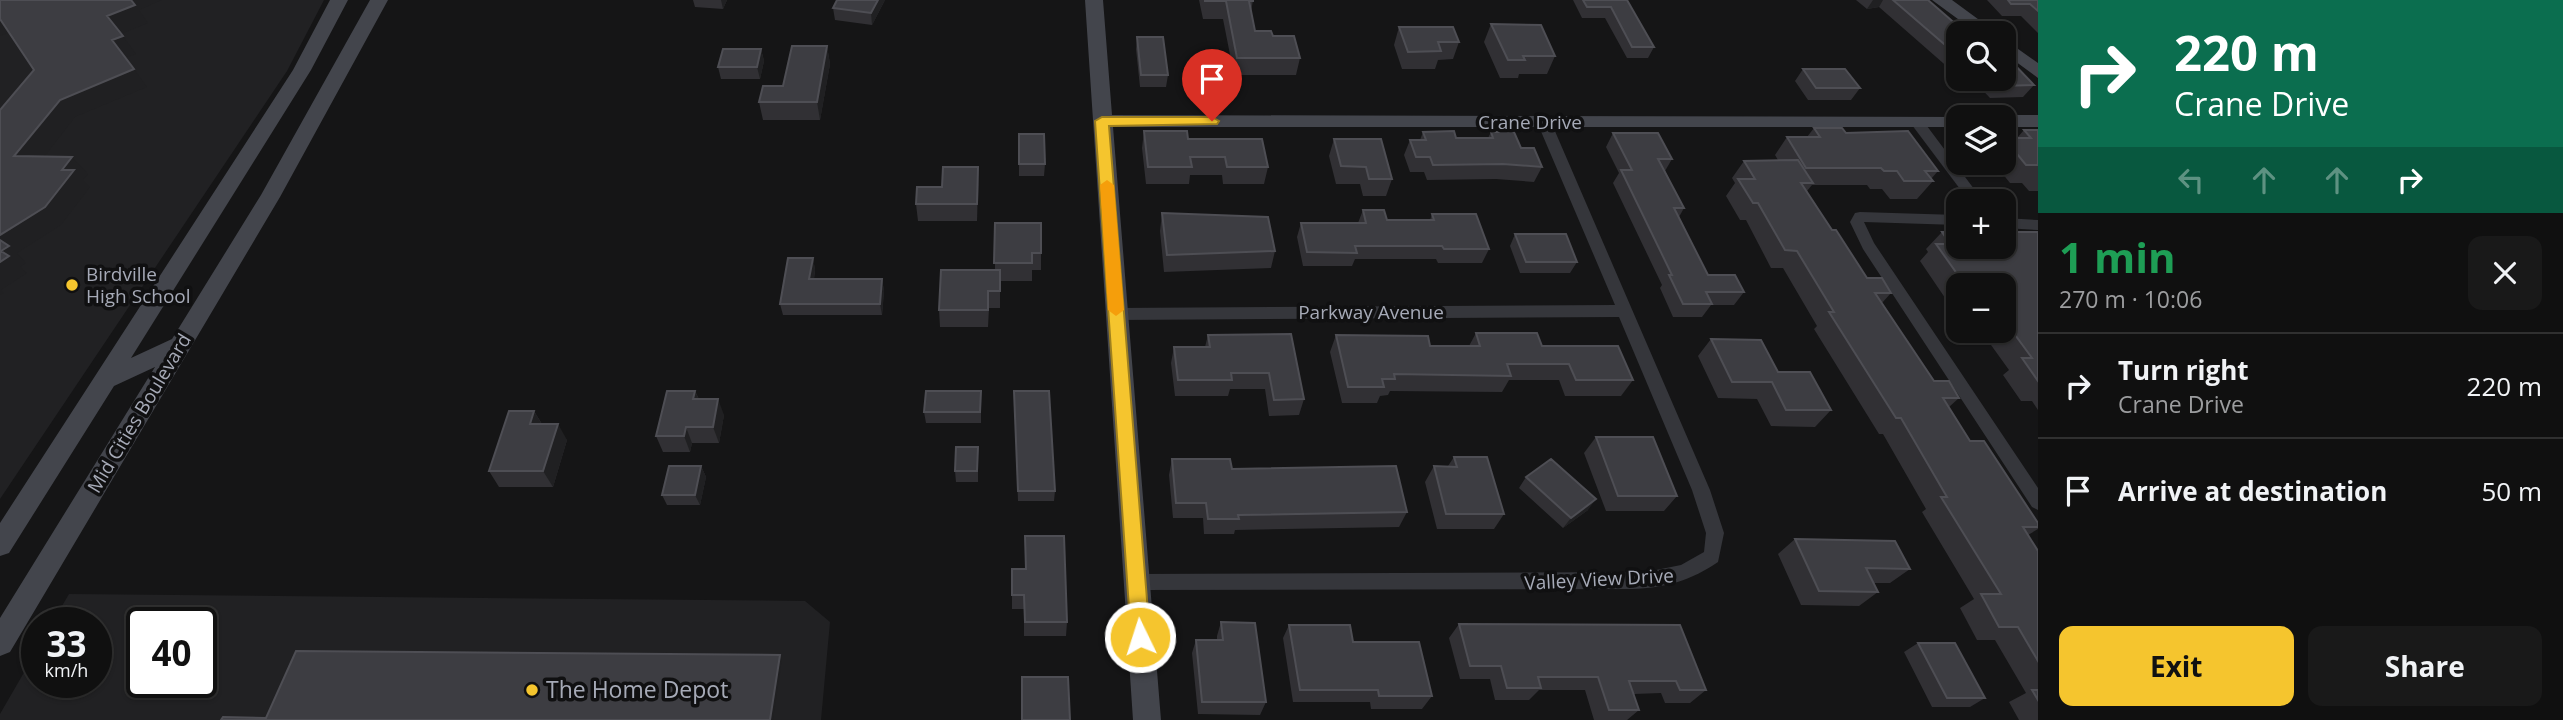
<!DOCTYPE html>
<html lang="en">
<head>
<meta charset="utf-8">
<style>
	body { margin:0; font-family:"Open Sans",sans-serif; background:#191919; color:#f1f3f6; height:100vh; display:flex; flex-direction:column; font-size:26px; white-space:nowrap }
	* { box-sizing:border-box; margin:0 }
	p { font-size:23px; color:#9c9d9f }
	.icon { flex:none; width:38px; height:38px; fill:none; stroke:currentColor; stroke-width:2; stroke-linecap:round; stroke-linejoin:round }
	.map { position:relative; flex:1; overflow:hidden }
	.panel { display:flex; flex-direction:column; background:#101010; width:525px }
	.panel>* { flex:none }
	.hud { background:#0b6e4f; color:#fff; overflow:hidden }
	.buttons { position:absolute; left:1946px; top:21px; display:grid; gap:14px }
	.buttons a { display:grid; place-items:center; width:70px; height:70px; border-radius:14px; background:#101010; box-shadow:0 2px 5px #0004,0 0 0 2px #303030; font-size:35px }
	.speed { position:absolute; left:21px; top:607px; display:flex; gap:14px; font-size:35px; font-weight:700; text-align:center }
	.speed>* { display:grid; place-content:center; width:91px; height:91px; border-radius:50%; background:#101010; box-shadow:0 2px 5px #0004,0 0 0 2px #303030; line-height:1 }
	.speed small { font-size:18px; font-weight:400 }
	.speed .limit { border:4px solid #111; border-radius:10px; background:#fff; color:#111 }
	.pin { position:absolute; display:grid; place-items:center; width:60px; height:60px; color:#fff; margin:-72px -30px; border-radius:50% 50% 50% 0; rotate:-45deg; box-shadow:0 0 7px #0007 }
	.pin .icon { rotate:45deg }
	.me { position:absolute; width:77px; margin:-38px; rotate:356deg; stroke-linejoin:round; filter:drop-shadow(0 0 5px #0008) }
	.turn { display:flex; align-items:center; gap:24px; height:147px; padding:0 21px; font-size:32px }
	.turn .icon { width:91px; height:91px; stroke-width:2.5 }
	.turn b { display:block; font-size:49px; line-height:60px }
	.lanes { display:flex; align-items:center; height:66px; padding:0 21px; background:#0003; justify-content:center; gap:35px; direction:ltr }
	.lanes .off { opacity:.35 }
	.round { display:grid; place-items:center; flex:none; width:74px; height:74px; border-radius:14px; background:#191919 }
	.head { display:flex; align-items:center; justify-content:space-between; height:119px; padding:0 21px }
	h1 { font-size:42px; font-weight:700; line-height:52px; color:#1e9e55 }
	.cta { display:flex; gap:14px; margin-top:auto; padding:14px 21px }
	.cta a { flex:1; height:80px; border-radius:14px; background:#f5c52e; color:#111; font-size:28px; font-weight:700; line-height:80px; text-align:center }
	.cta a+a { background:#191919; color:#f1f3f6 }
	ul { padding:0; list-style:none }
	li { display:flex; align-items:center; gap:21px; height:105px; padding:0 21px; border-top:2px solid #303030 }
	li div { flex:1 }
	li b { display:block; font-size:26px }
	li em { font-style:normal }
	main { display:flex; flex:1; min-height:0 }
	.map>svg:first-child { display:block }
</style>
</head>
<body>
<main>
<div class="map">
<svg width="2038" height="720" viewBox="0 0 2038 720">
	<rect width="100%" height="100%" fill="#151516"/>
	<path fill="#212123" fill-rule="evenodd" d="M0 0H324L287 71 0 499Z
		M69 594 805 601 830 622 821 720H0V714L37 650V682H96V623H52ZM142 623H201V682H142Z"/>
	<g fill="none" stroke-linecap="round" stroke-linejoin="round">
		<path fill="#35363b" fill-rule="evenodd" d="M1916 117 1921 118 1983 201H1969L1909 121Z
			M1544 118 1551 122 1710 490 1724 533 1718 562C1692 580 1665 588 1632 589L1136 590 1130 588 1127 582 1130 576 1136 574 1646 572 1681 565 1704 552 1706 533 1692 490 1619 317 1116 320 1108 314 1116 308 1615 305 1537 122Z
			M1860 212 1958 215V225L1864 222 1874 243 2038 488V510L2032 507 1863 249 1850 222 1855 213Z
			M2004 218 2038 220V230L2004 228Z"/>
		<path fill="#43454c" fill-rule="evenodd" d="M330 0H348L311 70 131 358 172 339 261 195 370 0H388L280 197 10 652 0 656V618L155 367 114 386 9 553 0 556V523L293 70Z
			M1085 0H1103L1112 115 1965 117H1958V127H1113L1161 720H1133Z
			M1932 0H1952L1997 33H1977Z
			M2004 39 2038 63V78L2004 53Z
			M2004 115H2038V127H2004V117H1997Z"/>
	</g>
	<path fill="#313034" d="M693 0H727L723 9 695 7Z
		M885 0 872 25 835 20 833 8Z
		M1199 0H1253L1251 12 1255 31 1273 36 1300 58 1296 75H1234L1223 19H1203Z
		M1573 0H1627L1654 47 1648 58H1627L1605 18H1582Z
		M1856 0H1928L1958 33V69L1951 70 1879 7 1867 9Z
		M1987 0H2038V33L2021 16H2002Z
		M1491 24 1555 56 1547 74H1519L1518 78H1500L1484 42Z
		M1399 27 1459 42 1453 59 1438 60 1435 69H1402L1394 45Z
		M1137 37 1168 75 1166 87H1140L1136 49Z
		M827 46 830 64 820 120H763L759 102 783 86Z
		M761 49 764 61 760 79H721L718 67Z
		M1803 69 1860 88 1851 100H1808L1795 81Z
		M1972 79H2004L2034 85 2023 97 1990 98Z
		M1814 128 1846 133 1938 171 1931 179 1933 181 1917 199H1890L1882 189H1870L1867 185H1812L1807 191 1832 230 1867 278 1891 293 1882 303 1934 381 1959 398 1949 407 1970 441 2038 523V529L2028 535 2038 551V720H2019L2009 702 2026 693 1995 640H1977L1960 608 1974 599 1922 512 1926 509 1883 434H1879L1814 329 1817 326 1783 268H1771L1746 220H1740L1726 196 1735 183 1732 178 1744 161 1778 160 1775 155 1787 137H1807Z
		M2024 130H2038V191H2029L2022 183H2010L1994 163H2004V138H2017Z
		M1144 131 1188 139 1268 167 1264 184H1223L1222 175H1190L1189 184H1146L1142 148Z
		M1423 132 1456 138H1488L1491 132 1521 148 1542 167 1534 182 1496 179 1427 180 1424 172H1410L1404 155 1410 140H1420Z
		M1613 133 1672 159 1665 171 1684 208 1679 217 1708 275 1744 292 1734 305H1711L1702 317H1673L1660 288 1662 285 1613 183 1619 173 1606 147Z
		M1019 134 1045 164 1044 176H1019Z
		M1334 139 1392 179 1386 196H1363L1360 184H1336L1329 156Z
		M978 167 977 221H918L916 204 942 187Z
		M1363 210 1387 220H1430L1432 214 1489 249 1482 263H1438L1436 259H1355L1352 266H1303L1297 237 1301 223H1358Z
		M1162 213 1275 251 1271 268 1164 272 1160 231Z
		M995 223 1041 253V270H1032V281H1000V308H989L988 327H940L939 310 995 270Z
		M1942 232H2038V410L2032 401H2021L2003 375 2009 370 1991 345H1977L1968 331H2004V285H1958V317L1920 261 1928 252 1926 249Z
		M1515 234 1577 262 1570 273H1520L1510 246Z
		M813 258 815 270 814 279H882L884 291 882 315H783L780 304Z
		M1476 333 1542 346 1633 380 1621 396H1565L1559 380H1509L1502 392 1390 391 1388 395 1380 396 1377 403H1342L1330 352 1336 335 1430 346H1469Z
		M1291 334 1304 399 1299 415 1269 416 1265 389H1230L1228 396H1175L1171 363 1174 347H1205L1208 335Z
		M1711 339 1778 372 1831 410 1815 427 1771 426 1757 399 1718 398 1698 356Z
		M695 391 699 399 724 415 719 443H692L690 452H663L656 436Z
		M981 391V423H926L924 412Z
		M1014 391 1055 491 1054 501H1018Z
		M534 411 542 424 567 440 553 487H499L489 471Z
		M1596 437 1677 496 1664 511H1606L1584 453Z
		M978 447V482H956L955 471Z
		M1454 457 1504 514 1494 529H1437L1425 482 1434 466H1448Z
		M1172 459 1232 469 1407 512 1399 527 1235 530 1234 534H1204L1203 518H1173L1169 475Z
		M701 466 706 477 700 505H667L662 495Z
		M1526 477 1588 510 1563 528 1519 488Z
		M1795 539 1910 569 1890 583H1873L1878 592 1859 606 1801 605 1778 554Z
		M1012 569 1067 622 1066 636H1024V609H1012Z
		M1221 622 1266 702 1260 715 1198 714 1192 653 1196 640H1217V636Z
		M1459 624 1680 625 1706 690 1690 703H1665L1661 693 1634 694 1639 710 1627 720H1594L1585 690H1539L1529 700H1495L1490 679H1460L1449 638Z
		M1289 625 1353 642 1432 696 1422 709H1371L1370 702H1293L1283 638Z
		M1918 643 1985 698 1970 707H1932L1904 652Z"/>
	<path fill="#202022" d="M130 0H162L139 10 148 23 121 34 107 16Z
		M721 0H727L723 9Z
		M878 0H885L872 25 871 13Z
		M1873 0H1883L1879 7 1867 9Z
		M0 18 11 32 0 36Z
		M123 36 136 54 125 58 112 40Z
		M827 46 830 64 820 120 817 102Z
		M761 49 764 61 760 79 757 67Z
		M1958 61V69L1951 70Z
		M134 69 147 87 75 117 31 174 14 156 60 100Z
		M72 157 88 174 83 180 90 187 61 225 17 253 26 263 20 267 27 273 1 290 4 293 0 295V235L62 170Z
		M978 167 979 185 977 221V204Z
		M813 258 815 270 812 291 809 279Z
		M882 279 884 291 882 315 880 304Z
		M695 391 702 407 693 399Z
		M718 399 724 415 719 443 713 427Z
		M534 411 544 428 530 424Z
		M558 424 567 440 553 487 543 471Z
		M686 427 692 443 690 452 684 436Z
		M701 466 706 477 700 505 695 495Z
		M1596 499 1588 510 1563 528 1571 518Z
		M780 655 782 659 773 720H770Z"/>
	<path fill="#3d3d42" stroke="#4e4e54" stroke-width="2" d="M0 0H131L135 5 107 16 123 36 112 40 134 69 60 100 14 156 72 157 62 170H74L45 207 0 235V110L34 70 0 19Z
		M837 0H878L871 13 833 8Z
		M1205 0H1253V1H1249L1255 31H1271L1273 36H1294L1300 58H1237L1226 1H1205Z
		M1583 0H1627L1654 47H1632L1611 7H1587Z
		M1893 0H1928L1966 33H1958V56Z
		M2008 0H2038V11L2030 4H2011Z
		M1491 24 1541 25 1555 56H1523L1525 60H1508Z
		M1399 27H1453L1459 42H1438L1441 51 1408 52Z
		M1137 37H1163L1168 75H1141Z
		M792 46H827L817 102H759L763 86H783Z
		M723 49H761L757 67H718Z
		M2004 56 2011 61 2034 85 2000 86 1993 79H2004Z
		M1803 69H1845L1860 88H1816Z
		M1814 128H1842L1846 133 1908 131 1938 171H1925L1933 181H1904L1897 171H1884L1881 168H1806L1787 137H1820Z
		M2024 130H2038V165H2026L2004 138H2031Z
		M1144 131H1187L1188 139H1262L1268 167H1227L1225 157H1190L1192 167H1148Z
		M1454 131 1456 138H1493L1491 132H1514L1521 148H1534L1542 167 1503 164 1433 165 1430 157H1416L1410 140H1426L1423 132Z
		M1613 133H1658L1672 159H1658L1684 208H1674L1708 275H1735L1744 292H1706L1712 304H1683L1669 275H1672L1621 170H1632Z
		M1019 134H1044L1045 164H1019Z
		M1334 139H1381L1392 179H1369L1366 167 1341 166Z
		M1798 160 1813 183H1801L1832 230H1836L1867 278H1882L1891 293H1875L1934 381H1949L1959 398H1943L1970 441H1984L2038 523V527H2023L2038 551V661L2018 627H1999L1981 594H2001L1941 497H1947L1901 418H1896L1829 312H1834L1797 251 1785 250 1758 203H1753L1738 179H1755L1744 161Z
		M943 167H978L977 204H916L917 187H942Z
		M1363 210H1384L1387 220H1434L1432 214H1476L1489 249H1444L1442 246H1355L1357 253 1307 252 1301 223H1366Z
		M1162 213 1268 217 1275 251 1167 255Z
		M995 223H1041V253H1032V263H994Z
		M1942 232H1958V247H2004V232H2038V381L2022 358H2032L2010 328H2004V285H1965L1936 244H1950Z
		M1515 234H1566L1577 262H1526Z
		M0 240 9 246 1 251 9 256 0 262Z
		M788 258H813L809 279H882L880 304H780Z
		M941 270H1000V291H988V310H939Z
		M1476 333H1537L1542 346H1618L1633 380H1576L1569 364H1507L1511 376 1394 374 1395 379H1382L1384 387H1348L1336 335 1428 336 1430 346H1480Z
		M1291 334 1304 399 1274 400 1269 373H1231L1232 380H1178L1174 347H1210L1208 335Z
		M1711 339 1761 340 1778 372H1810L1831 410H1786L1772 382H1732Z
		M667 391H695L693 399H718L713 427H686L684 436H656Z
		M926 391H981L980 412H924Z
		M1014 391H1049L1055 491H1018Z
		M509 411H534L530 424H558L543 471H489Z
		M1596 437H1653L1677 496H1618Z
		M956 447H978L977 471H955Z
		M1454 457H1487L1504 514H1446L1434 466 1457 467Z
		M1172 459H1230L1232 469 1396 466 1407 512 1238 515 1239 519H1208L1206 503H1176Z
		M1551 459 1596 499 1571 518 1526 477Z
		M669 466H701L695 495H662Z
		M1025 536H1064L1067 622H1025L1024 595H1012V569H1026Z
		M1795 539 1895 541 1910 569 1866 568 1878 592 1819 591Z
		M1221 622 1255 623 1266 702H1202L1196 640H1223Z
		M1459 624 1680 625 1706 690H1680L1676 681H1629L1639 710H1609L1598 677H1538L1541 688H1507L1501 666H1470Z
		M1289 625H1350L1353 642H1419L1432 696H1379L1378 690H1300Z
		M1918 643H1955L1985 698H1947Z
		M296 651 780 655 770 720H221L223 717 266 718Z
		M1022 677H1068L1070 720H1022Z
		M2032 690H2038V700Z"/>
	<path fill="#f5c52e" stroke="#9f801e" stroke-width="2" d="M1212 117 1219 121 1217 124 1109 126 1150 637 1147 644 1140 646 1134 644 1131 637 1095 121 1102 117Z"/>
	<path fill="#f59e0b" d="M1107 180 1114 185 1124 310 1116 316 1108 310 1100 185Z"/>
	<g fill="#f5c52e" stroke="#101011" stroke-width="2.5">
		<circle cx="72" cy="285" r="7"/>
		<circle cx="532" cy="690" r="7"/>
	</g>
	<g text-anchor="middle" stroke-width="7" stroke-linejoin="round" paint-order="stroke">
		<g font-size="19" fill="#a6aab7" stroke="#101011">
			<text x="1530" y="129">Crane Drive</text>
			<text x="1371" y="319">Parkway Avenue</text>
			<text transform="translate(139 413) rotate(-59)" y="7">Mid Cities Boulevard</text>
			<text transform="translate(1599 579) rotate(-3)" y="7">Valley View Drive</text>
		</g>
		<g font-size="19" fill="#a6aab7" stroke="#101011" text-anchor="start">
			<text x="86" y="281">Birdville<tspan x="86" dy="22">High School</tspan></text>
		</g>
		<g font-size="23" fill="#a6aab7" stroke="#101011" text-anchor="start">
			<text x="546" y="698">The Home Depot</text>
		</g>
	</g>
</svg>
<div class="buttons">
<a><svg class="icon" aria-label="search" viewBox="0 0 24 24"><circle cx="10" cy="10" r="6"/><path d="M15 15l6 6"/></svg></a>
<a><svg class="icon" aria-label="layers" viewBox="0 0 24 24"><path d="M12 4l9 5-9 5-9-5zM3 14l9 5 9-5"/></svg></a>
<a>+</a>
<a>−</a>
</div>
<div class="speed"><div>33<small>km/h</small></div><div class="limit">40</div></div>
<div class="pin" style="left:1212px;top:121px;background:#d93025"><svg class="icon" aria-label="arrive" viewBox="0 0 24 24"><path d="M6 21V4h12l-3 4 3 4H6"/></svg></div>
<svg class="me" style="left:1140px;top:637px" viewBox="-20 -20 40 40"><circle r="17" fill="#f5c52e" stroke="#fff" stroke-width="3"/><path d="M0-11L8 9 0 5-8 9z" fill="#fff"/></svg>
</div>
<section class="panel">
<div class="hud">
<div class="turn"><svg class="icon" aria-label="right" viewBox="0 0 24 24"><path d="M7 20v-9h11M14 6l5 5-5 5"/></svg><div><b>220 m</b>Crane Drive</div></div>
<div class="lanes"><svg class="icon off" aria-label="left" viewBox="0 0 24 24"><path d="M17 20v-9H6M10 6l-5 5 5 5"/></svg><svg class="icon off" aria-label="ahead" viewBox="0 0 24 24"><path d="M12 20V5M6 11l6-6 6 6"/></svg><svg class="icon off" aria-label="ahead" viewBox="0 0 24 24"><path d="M12 20V5M6 11l6-6 6 6"/></svg><svg class="icon" aria-label="right" viewBox="0 0 24 24"><path d="M7 20v-9h11M14 6l5 5-5 5"/></svg></div>
</div>
<div class="head"><div><h1>1 min</h1><p>270 m · 10:06</p></div><a class="round"><svg class="icon" aria-label="close" viewBox="0 0 24 24"><path d="M6 6l12 12M18 6L6 18"/></svg></a></div>
<ul>
<li><svg class="icon" aria-label="right" viewBox="0 0 24 24"><path d="M7 20v-9h11M14 6l5 5-5 5"/></svg><div><b>Turn right</b><p>Crane Drive</p></div><em>220 m</em></li>
<li><svg class="icon" aria-label="arrive" viewBox="0 0 24 24"><path d="M6 21V4h12l-3 4 3 4H6"/></svg><div><b>Arrive at destination</b></div><em>50 m</em></li>
</ul>
<div class="cta"><a>Exit</a><a>Share</a></div>
</section>
</main>
</body>
</html>
